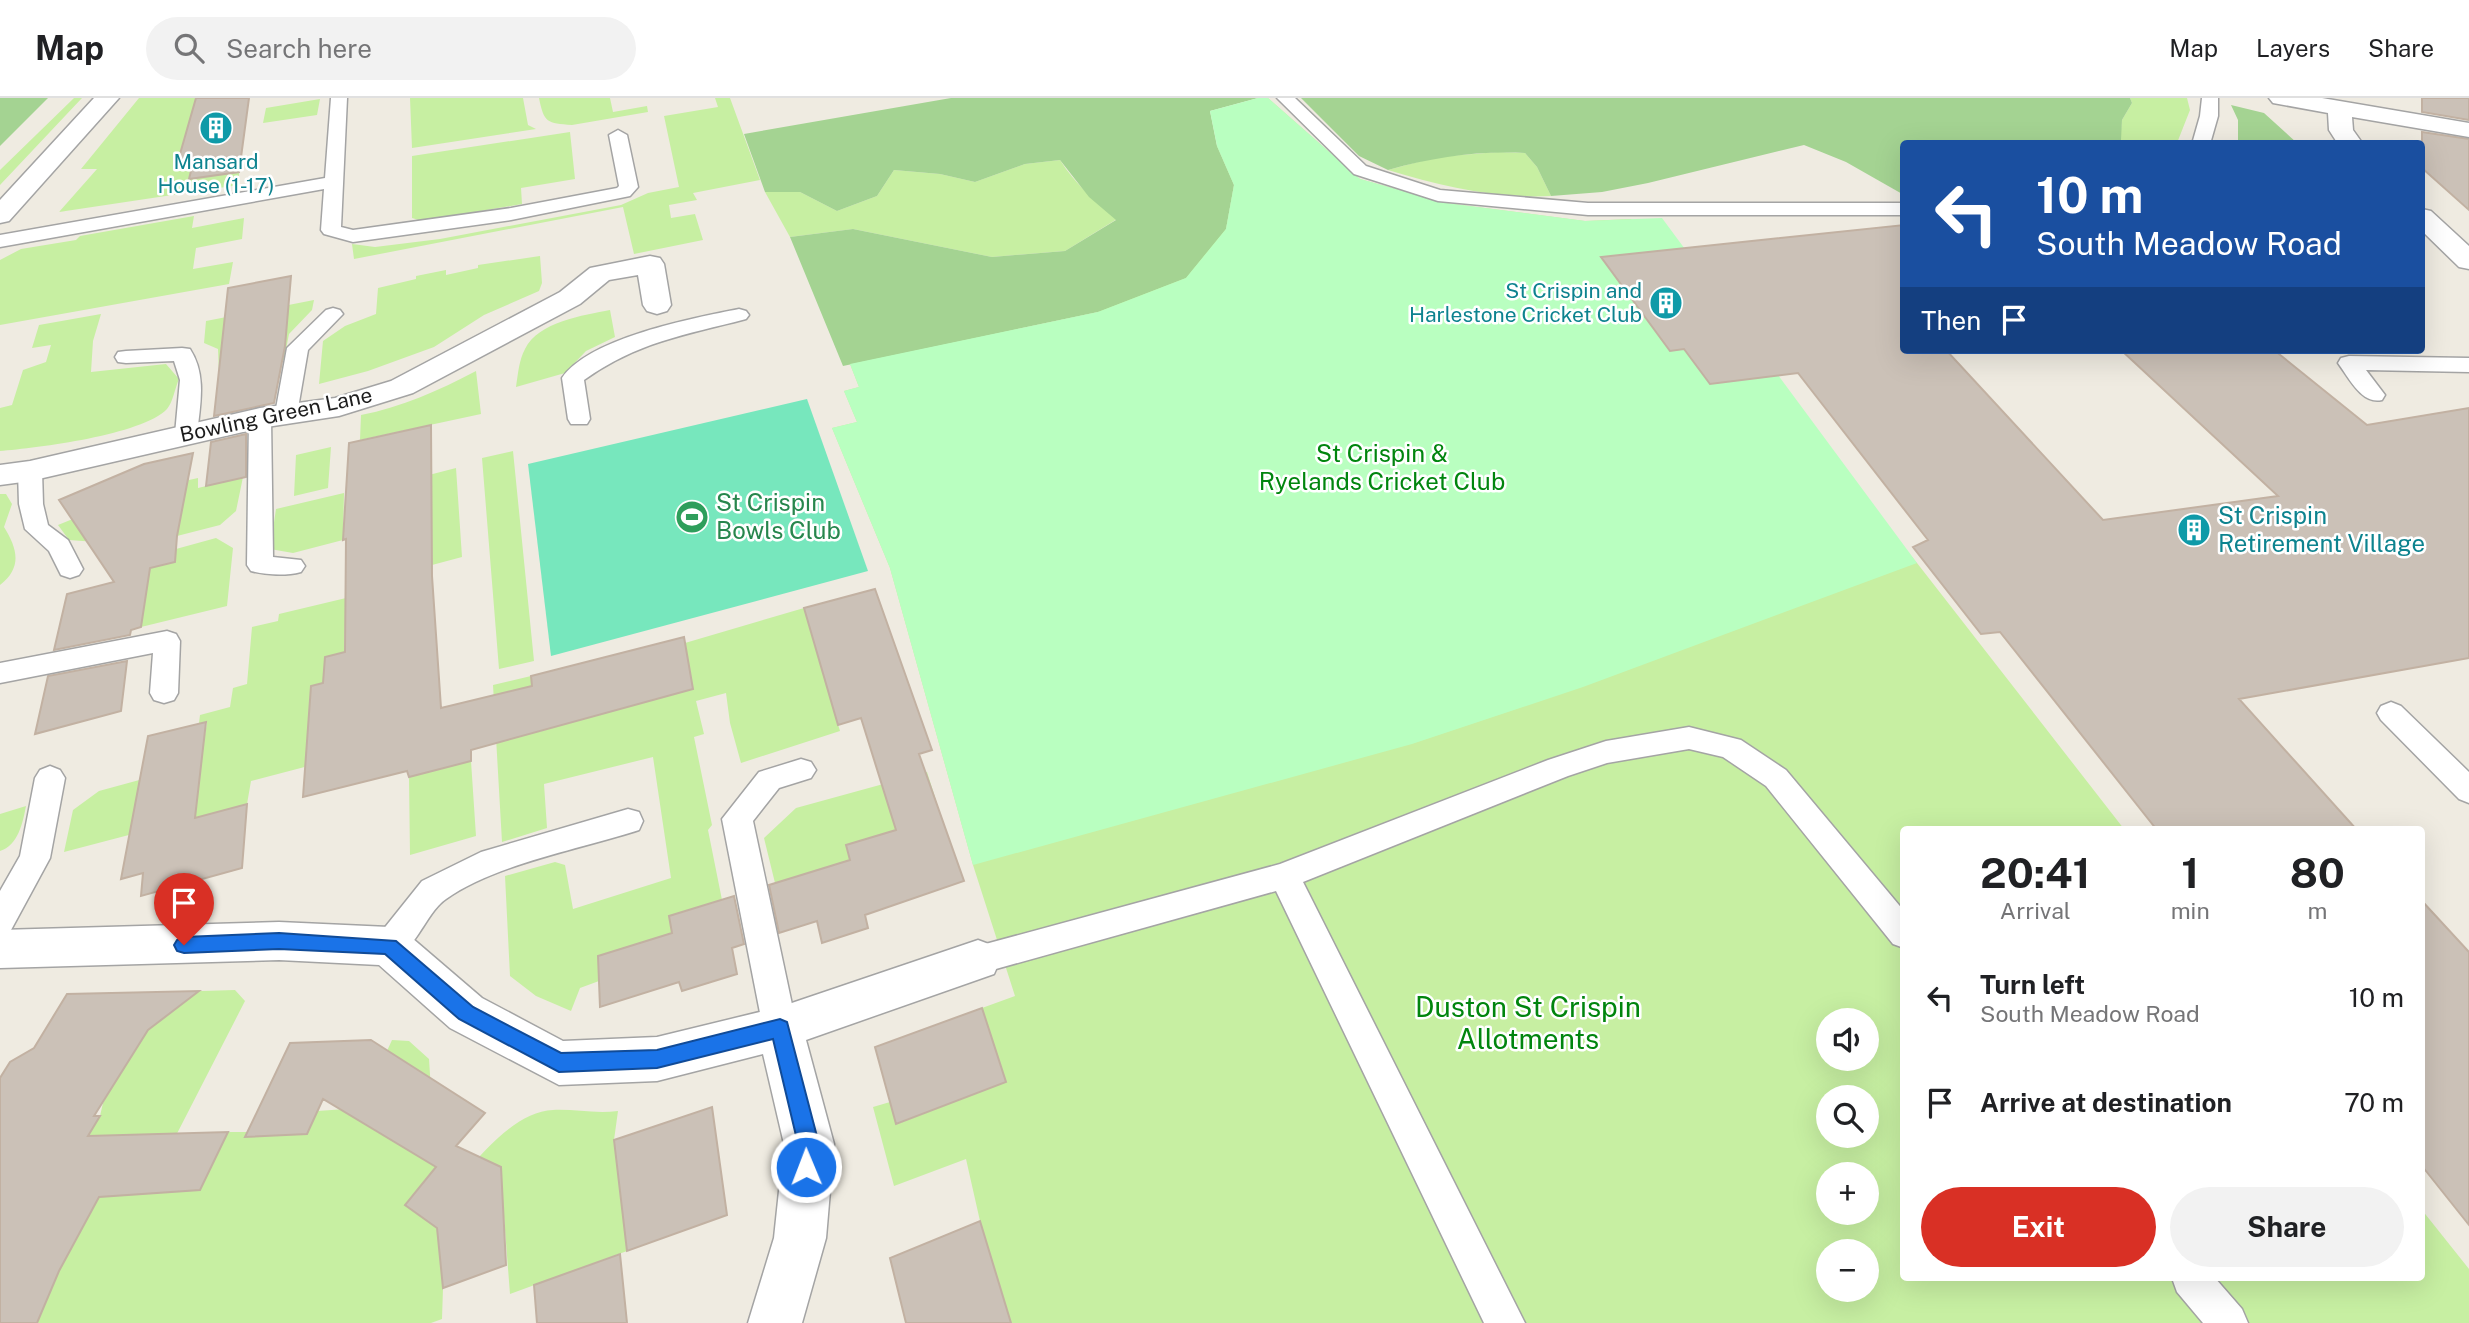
<!DOCTYPE html>
<html lang="en">
<head>
<meta charset="utf-8">
<style>
	body { margin:0; font-family:"Public Sans",sans-serif; background:#f2f2f2; color:#202124; height:100vh; display:flex; flex-direction:column; font-size:26px; white-space:nowrap }
	* { box-sizing:border-box; margin:0 }
	p { font-size:23px; color:#757577 }
	.icon { flex:none; width:38px; height:38px; fill:none; stroke:currentColor; stroke-width:2; stroke-linecap:round; stroke-linejoin:round }
	.map { position:relative; flex:1; overflow:hidden }
	.panel { position:absolute; left:1900px; top:728px; width:525px; height:455px; display:flex; flex-direction:column; background:#fff; border-radius:7px; box-shadow:0 7px 28px #0002 }
	.panel>* { flex:none }
	.top-card { position:absolute; left:1900px; top:42px; width:525px; height:214px; border-radius:7px; box-shadow:0 7px 28px #0002; background:#1a4fa0; color:#fff; overflow:hidden }
	.tools { position:absolute; left:1816px; top:910px; display:grid; gap:14px }
	.tools a { display:grid; place-items:center; width:63px; height:63px; border-radius:50%; background:#fff; box-shadow:0 7px 28px #0002; font-size:35px }
	.pin { position:absolute; display:grid; place-items:center; width:60px; height:60px; color:#fff; margin:-72px -30px; border-radius:50% 50% 50% 0; rotate:-45deg; box-shadow:0 0 7px #0007 }
	.pin .icon { rotate:45deg }
	.me { position:absolute; width:77px; margin:-38px; rotate:359deg; stroke-linejoin:round; filter:drop-shadow(0 0 5px #0008) }
	.turn { display:flex; align-items:center; gap:24px; height:147px; padding:0 21px; font-size:32px }
	.turn .icon { width:91px; height:91px; stroke-width:2.5 }
	.turn b { display:block; font-size:49px; line-height:60px }
	.then { display:flex; align-items:center; height:66px; padding:0 21px; background:#0003; gap:14px; font-size:26px }
	.eta { display:flex; justify-content:space-evenly; align-items:center; height:119px; text-align:center }
	.eta b { font-size:42px; font-weight:700; line-height:49px }
	.action { display:flex; gap:14px; margin-top:auto; padding:14px 21px }
	.action a { flex:1; height:80px; border-radius:42px; background:#d93025; color:#fff; font-size:28px; font-weight:700; line-height:80px; text-align:center }
	.action a+a { background:#f2f2f2; color:#202124 }
	ul { padding:0; list-style:none }
	li { display:flex; align-items:center; gap:21px; height:105px; padding:0 21px }
	li div { flex:1 }
	li b { display:block; font-size:26px }
	li em { font-style:normal }
	header { display:flex; align-items:center; gap:42px; box-sizing:border-box; height:98px; padding:0 35px; background:#fff; border-bottom:2px solid #e0e0e0 }
	header strong { font-size:33px }
	nav { display:flex; gap:38px; margin-inline-start:auto; font-size:24px }
	.search { width:490px; height:63px; background:#f2f2f2; display:flex; align-items:center; gap:18px; box-sizing:border-box; padding:0 24px; border-radius:38px; color:#757577; font-size:26px }
	.map>svg:first-child { display:block }
</style>
</head>
<body>
<header>
<strong>Map</strong>
<div class="search"><svg class="icon" aria-label="search" viewBox="0 0 24 24"><circle cx="10" cy="10" r="6"/><path d="M15 15l6 6"/></svg>Search here</div>
<nav><a>Map</a><a>Layers</a><a>Share</a></nav>
</header>
<div class="map">
<svg width="2469" height="1225" viewBox="0 0 2469 1225">
	<rect width="100%" height="100%" fill="#efebe1"/>
	<path fill="#c7efa2" fill-rule="evenodd" d="M74 0H82L0 87V72Z
		M139 0H196L179 63 194 61 190 81 239 73V87L59 114 97 71H81Z
		M410 0H523L528 27 536 31 412 50Z
		M539 0H610L613 14 647 8 648 14 572 27C547 25 544 25 539 0Z
		M715 0H730L760 82 693 95 697 102 669 107 671 120 695 116 703 142 634 156 623 109 354 161 352 146 375 149 440 141 621 107 648 95 679 89 664 18 718 9Z
		M1258 0H1268L1360 81 1446 105 1585 123 1631 121 1917 465 2124 731 1904 732V1180H2422V1112L2469 1171V1225H1011L980 1123 966 1061 894 1088 873 1009 890 1004 897 1026 1006 984 982 910 1015 898 973 767 890 470 832 330 857 324 844 293 859 289 850 266 1098 214 1226 131 1234 87 1217 48ZM1829 922H1867V961H1829ZM1829 999H1867V1038H1829ZM1829 1076H1867V1115H1829ZM1829 1153H1867V1192H1829Z
		M2130 0H2187L2190 12 2177 45 2097 46 2120 42 2122 22 2132 5Z
		M320 1 317 17 263 25 266 10Z
		M570 34 575 81 521 90 522 106 422 123 412 120V58Z
		M1498 54 1525 55 1537 69 1551 98C1495 101 1441 88 1388 72L1436 59Z
		M1060 62C1075 86 1095 103 1117 121L1065 153 992 159 853 131 790 139 765 94H800L837 113 877 98 894 72 940 76 975 84 1025 66Z
		M194 118 192 130 244 120 242 141 196 150 193 171 233 164 229 186 0 227V162L21 151 76 142 80 138Z
		M540 158 542 185 539 193 484 217 434 249 368 273 319 286 323 243 345 228 376 216 378 190 416 181V178L446 172V177L478 170V167Z
		M314 202 312 212 289 236 284 262 219 275 218 251 204 245 206 223Z
		M610 212 615 239 586 253 565 275 516 289C518 276 519 262 525 251 538 224 584 217 610 212Z
		M101 216 93 243 91 274 166 266 179 281C175 290 173 304 167 311 142 337 37 350 0 353V310L12 307 23 272 46 264 51 247 32 250 39 227Z
		M476 273 481 316 360 342 361 317C402 309 438 293 476 273Z
		M331 349 328 390 294 398 296 357Z
		M513 353 534 563 499 571 482 360Z
		M456 370 462 459 432 467V421L425 378Z
		M243 379 236 413 220 427 177 438 179 426 96 444 69 442 58 427 144 392 198 380V390Z
		M344 395 343 442 293 455 270 451 276 411Z
		M0 396H6L12 406 4 429C17 450 23 469 0 487Z
		M216 440 233 450 227 508 141 529 132 474 173 464 176 451Z
		M346 500 344 554 325 559 323 585 311 588 309 614 316 666 251 683 247 706 64 754 73 712 99 693 154 678 204 642 207 625H199L200 617 230 609 233 590 247 586 252 529 278 523 279 516Z
		M804 510 840 633 741 665 730 625 726 595 696 603 704 636 694 639 712 727 708 732 722 802 669 818 672 835 598 858 599 883 580 890 571 913 536 898 510 878 505 778 555 764 565 767 573 811 671 780 653 659 544 686 547 730 502 744 493 587 531 578 538 634 693 590 685 545Z
		M471 663 476 738 410 757 409 679Z
		M927 674 941 718 847 747 850 762 775 785 764 740 796 710Z
		M26 708C23 724 18 748 0 753V716Z
		M235 892 245 903 146 1096 200 1092 228 1034H247L254 1038 317 1013 361 1010 392 942 409 943 429 961 436 1069 405 1107 428 1123C457 1087 504 1014 553 1012 575 1011 595 1016 618 1013L614 1042 627 1153 510 1196 503 1106 437 1130 443 1190 442 1221 431 1225H37L41 1216 47 1165 63 1166 107 1085 23 1087 100 1018 103 1005 168 894Z"/>
	<path fill="#a4d392" d="M0 0H48L0 48Z
		M951 0H1258L1210 13 1217 48 1234 87 1226 131 1186 180 1098 214 843 268 790 139 853 131 992 159 1065 153 1116 122 1089 99 1060 62 1025 66 975 84 940 76 894 72 877 98 837 113 800 94H765L744 36Z
		M1301 0H2130L2132 5 2122 22 2121 42 2097 46H1904V97L1846 64 1804 47 1648 85 1602 94 1551 98 1537 69 1525 55C1475 53 1436 59 1388 72L1359 58Z
		M2231 7 2264 15 2297 45H2238V22Z"/>
	<path fill="#b9ffc0" d="M1258 0H1268L1360 81 1446 105 1585 123 1662 120 1917 465 1583 589 1412 646 973 767 890 470 832 330 857 324 844 293 859 289 850 266 1098 214 1186 180 1226 131 1234 87 1217 48 1210 13Z"/>
	<path fill="#77e7bd" d="M807 301 868 473 551 558 528 366Z"/>
	<path fill="#cbc1b7" stroke="#c2b1a2" stroke-width="2" d="M196 0H249L239 74 189 81 194 61 178 63Z
		M2422 0H2469V22L2422 14Z
		M2422 34 2469 41V112L2422 70Z
		M1904 127V252H1946L2103 422 2278 398 2121 252H2274L2367 327 2469 310V560L2239 601 2357 732H2157L2000 534 1981 536 1913 449 1928 442 1798 275 1710 286 1684 251 1670 253 1601 159Z
		M291 178 285 248 274 305 214 318 228 190Z
		M431 327 432 478 441 610 532 588 531 578 684 539 693 591 471 652V663L409 679 407 673 303 699 311 588 323 585 325 559 345 554 346 441 343 442 349 345Z
		M246 336V379L206 388 211 344Z
		M193 355 177 438 175 464 150 470 141 529 131 532 130 537 54 552 67 496 114 484 59 402 144 366Z
		M875 491 932 652 919 656 964 783 865 817 868 830 822 845 817 823 779 835 769 787 850 762 846 747 896 732 861 620 838 627 804 510Z
		M127 563 121 613 35 636 48 578Z
		M206 624 195 720 247 706 242 770 141 798 143 775 121 781 148 638Z
		M734 798 744 846 732 850 737 876 682 893 679 884 600 909 598 858 672 835 669 818Z
		M2422 803 2469 854V1127L2422 1068Z
		M199 893 148 932 94 1018H100L88 1038 228 1034 200 1092 99 1099 59 1173 37 1225H0V980L10 964 34 950 67 896Z
		M982 910 1006 984 896 1026 875 949Z
		M371 942 485 1015 456 1048 501 1069 506 1167 443 1190 437 1130 405 1107 436 1069 323 1001 307 1036 245 1039 290 945Z
		M712 1009 727 1117 627 1153 614 1042Z
		M980 1123 1011 1225H906L890 1160Z
		M620 1156 627 1225H537L534 1187Z"/>
	<g fill="none" stroke-linecap="round" stroke-linejoin="round">
		<defs>
			<path id="lane" d="M331 0H347L341 129 353 132 511 110 617 90 619 88 609 37 618 32 627 37 638 89 630 98 511 122 353 144 324 136 321 132 324 91 0 149V137L325 80Z
				M1277 0H1295L1366 68 1440 92 1588 105H1904V117H1588L1438 103 1354 76Z
				M2202 0H2218V18L2210 46H2192L2200 18Z
				M333 210 340 212 343 216 308 252 297 316 294 321H278L275 316 287 250 326 212Z
				M739 211 746 213 749 217 746 221C685 237 637 244 584 282L590 321 587 326H571L568 321 562 280C589 240 693 220 739 211Z
				M182 250 190 251C207 277 200 307 197 336L194 341H178L175 336 180 282 174 263 126 265 118 264 115 259 118 254 126 253Z
				M2349 258 2469 260V274L2366 272 2385 297 2382 302C2362 307 2349 280 2338 265L2341 260Z
				M260 313 268 315 271 320 273 459 301 462 305 468 301 474C286 478 266 477 251 473L247 467 249 320 252 315Z
				M30 365 38 368 42 373 43 406 48 427 68 442 83 471 79 477 70 480 61 477 49 453 25 431 19 406 18 373 22 368Z
				M167 533 176 536 180 543 178 595 174 602 164 605 154 602 150 595 153 555 0 585V565Z
				M2391 604 2401 608 2469 674V705L2459 701 2381 622 2377 615 2381 608Z
				M1689 629 1741 642 1786 672 1904 813V850L1893 846 1766 688 1723 659 1689 651 1607 665 1568 678 1303 784 1525 1225H1484L1276 793 978 876 966 872 962 862 966 852 978 848 1280 766 1548 662 1606 643Z
				M801 661 811 664 816 672 811 680 779 690 753 723 797 930 792 941 780 945 768 941 763 930 722 721 759 674Z
				M50 668 60 672 65 680 50 760 11 832 0 836V793L20 758 35 680 40 672Z
				M628 711 639 714 643 723 639 732C581 751 495 766 446 801 422 817 412 870 378 858L373 848 378 838 422 783 481 754Z
				M2172 1180H2215L2242 1211 2248 1225H2203L2177 1194Z"/>
			<path id="street" d="M94 0H119L9 123 0 125V102Z
				M2269 0H2322L2469 25V39L2352 19 2353 32 2363 46H2338L2329 32 2328 15 2273 5Z
				M2422 111 2431 113 2469 148V171L2459 169 2422 133Z
				M650 158 660 160 664 166 671 207 667 213 657 216 647 213 643 207 638 177 609 182 580 206 413 295 339 318 260 330 30 383 0 387V367L30 363 260 310 335 300 391 283 560 194 590 170Z
				M279 824 389 829 405 834 482 900 563 943 657 939 780 909 978 842 994 848 1000 862 994 876 806 942 834 1046 826 1140 802 1225H748L774 1140 784 1046 763 956 657 983 559 987 450 930 379 867 279 862 0 870V832Z"/>
		</defs>
		<use href="#lane" stroke="#a4a4a4" stroke-width="3"/>
		<use href="#street" stroke="#a4a4a4" stroke-width="3"/>
		<use href="#lane" fill="#fff" fill-rule="evenodd"/>
		<use href="#street" fill="#fff" fill-rule="evenodd"/>
	</g>
	<path fill="#1a73e8" stroke="#114b97" stroke-width="2" d="M279 835 396 843 473 909 561 955 657 952 780 921 787 924 819 1046 814 1076 806 1079 799 1076 796 1069 798 1046 773 941 657 970 559 974 459 921 385 856 279 851 184 855 177 853 174 847 177 842 184 839Z"/>
	<defs>
		<symbol id="building-disc" viewBox="-11 -11 22 22"><circle r="9.5" fill="#0f9aa8" stroke="#fff"/><path d="M-4-6H4V6H1V3H-1V6H-4ZM-2.5-4.3h1.7v1.8h-1.7ZM.8-4.3h1.7v1.8H.8ZM-2.5-1h1.7V.8h-1.7ZM.8-1h1.7V.8H.8Z" fill="#fff"/></symbol>
		<symbol id="stadium-disc" viewBox="-11 -11 22 22"><circle r="9.5" fill="#2e9e5b" stroke="#fff"/><path d="M0-5a6.5 5 0 1 0 0 10a6.5 5 0 1 0 0-10ZM-3.5-1.8h7v3.6h-7Z" fill="#fff"/></symbol>
	</defs>
	<g fill-rule="evenodd">
		<use href="#building-disc" x="197" y="11" width="38" height="38"/>
		<use href="#building-disc" x="1647" y="186" width="38" height="38"/>
		<use href="#stadium-disc" x="673" y="400" width="38" height="38"/>
		<use href="#building-disc" x="2175" y="413" width="38" height="38"/>
	</g>
	<g text-anchor="middle" stroke-width="5" stroke-linejoin="round" paint-order="stroke">
		<g font-size="21" fill="#0d838f" stroke="#fff">
			<text x="216" y="71">Mansard<tspan x="216" dy="24">House (1-17)</tspan></text>
			<text x="1642" y="200" text-anchor="end">St Crispin and<tspan x="1642" dy="24">Harlestone Cricket Club</tspan></text>
		</g>
		<g font-size="21" fill="#1d1d1d" stroke="#fff">
			<text transform="translate(276 317) rotate(-12)" y="7">Bowling Green Lane</text>
		</g>
		<g font-size="24" fill="#01850e" stroke="#fff">
			<text x="1382" y="364">St Crispin &amp;<tspan x="1382" dy="28">Ryelands Cricket Club</tspan></text>
		</g>
		<g font-size="24" fill="#27864d" stroke="#fff" text-anchor="start">
			<text x="716" y="413">St Crispin<tspan x="716" dy="28">Bowls Club</tspan></text>
		</g>
		<g font-size="24" fill="#0d838f" stroke="#fff" text-anchor="start">
			<text x="2218" y="426">St Crispin<tspan x="2218" dy="28">Retirement Village</tspan></text>
		</g>
		<g font-size="28" fill="#01850e" stroke="#fff">
			<text x="1528" y="919">Duston St Crispin<tspan x="1528" dy="32">Allotments</tspan></text>
		</g>
	</g>
</svg>
<div class="tools">
<a><svg class="icon" aria-label="sound" viewBox="0 0 24 24"><path d="M4 9h4l5-4v14l-5-4H4zM17 9q2 3 0 6"/></svg></a>
<a><svg class="icon" aria-label="search" viewBox="0 0 24 24"><circle cx="10" cy="10" r="6"/><path d="M15 15l6 6"/></svg></a>
<a>+</a>
<a>−</a>
</div>
<div class="pin" style="left:184px;top:847px;background:#d93025"><svg class="icon" aria-label="arrive" viewBox="0 0 24 24"><path d="M6 21V4h12l-3 4 3 4H6"/></svg></div>
<svg class="me" style="left:806px;top:1069px" viewBox="-20 -20 40 40"><circle r="17" fill="#1a73e8" stroke="#fff" stroke-width="3"/><path d="M0-11L8 9 0 5-8 9z" fill="#fff"/></svg>
<div class="top-card">
<div class="turn"><svg class="icon" aria-label="left" viewBox="0 0 24 24"><path d="M17 20v-9H6M10 6l-5 5 5 5"/></svg><div><b>10 m</b>South Meadow Road</div></div>
<div class="then">Then<svg class="icon" aria-label="arrive" viewBox="0 0 24 24"><path d="M6 21V4h12l-3 4 3 4H6"/></svg></div>
</div>
<section class="panel">
<div class="eta">
<div><b>20:41</b><p>Arrival</p></div>
<div><b>1</b><p>min</p></div>
<div><b>80</b><p>m</p></div>
</div>
<ul>
<li><svg class="icon" aria-label="left" viewBox="0 0 24 24"><path d="M17 20v-9H6M10 6l-5 5 5 5"/></svg><div><b>Turn left</b><p>South Meadow Road</p></div><em>10 m</em></li>
<li><svg class="icon" aria-label="arrive" viewBox="0 0 24 24"><path d="M6 21V4h12l-3 4 3 4H6"/></svg><div><b>Arrive at destination</b></div><em>70 m</em></li>
</ul>
<div class="action"><a>Exit</a><a>Share</a></div>
</section>
</div>
</body>
</html>
